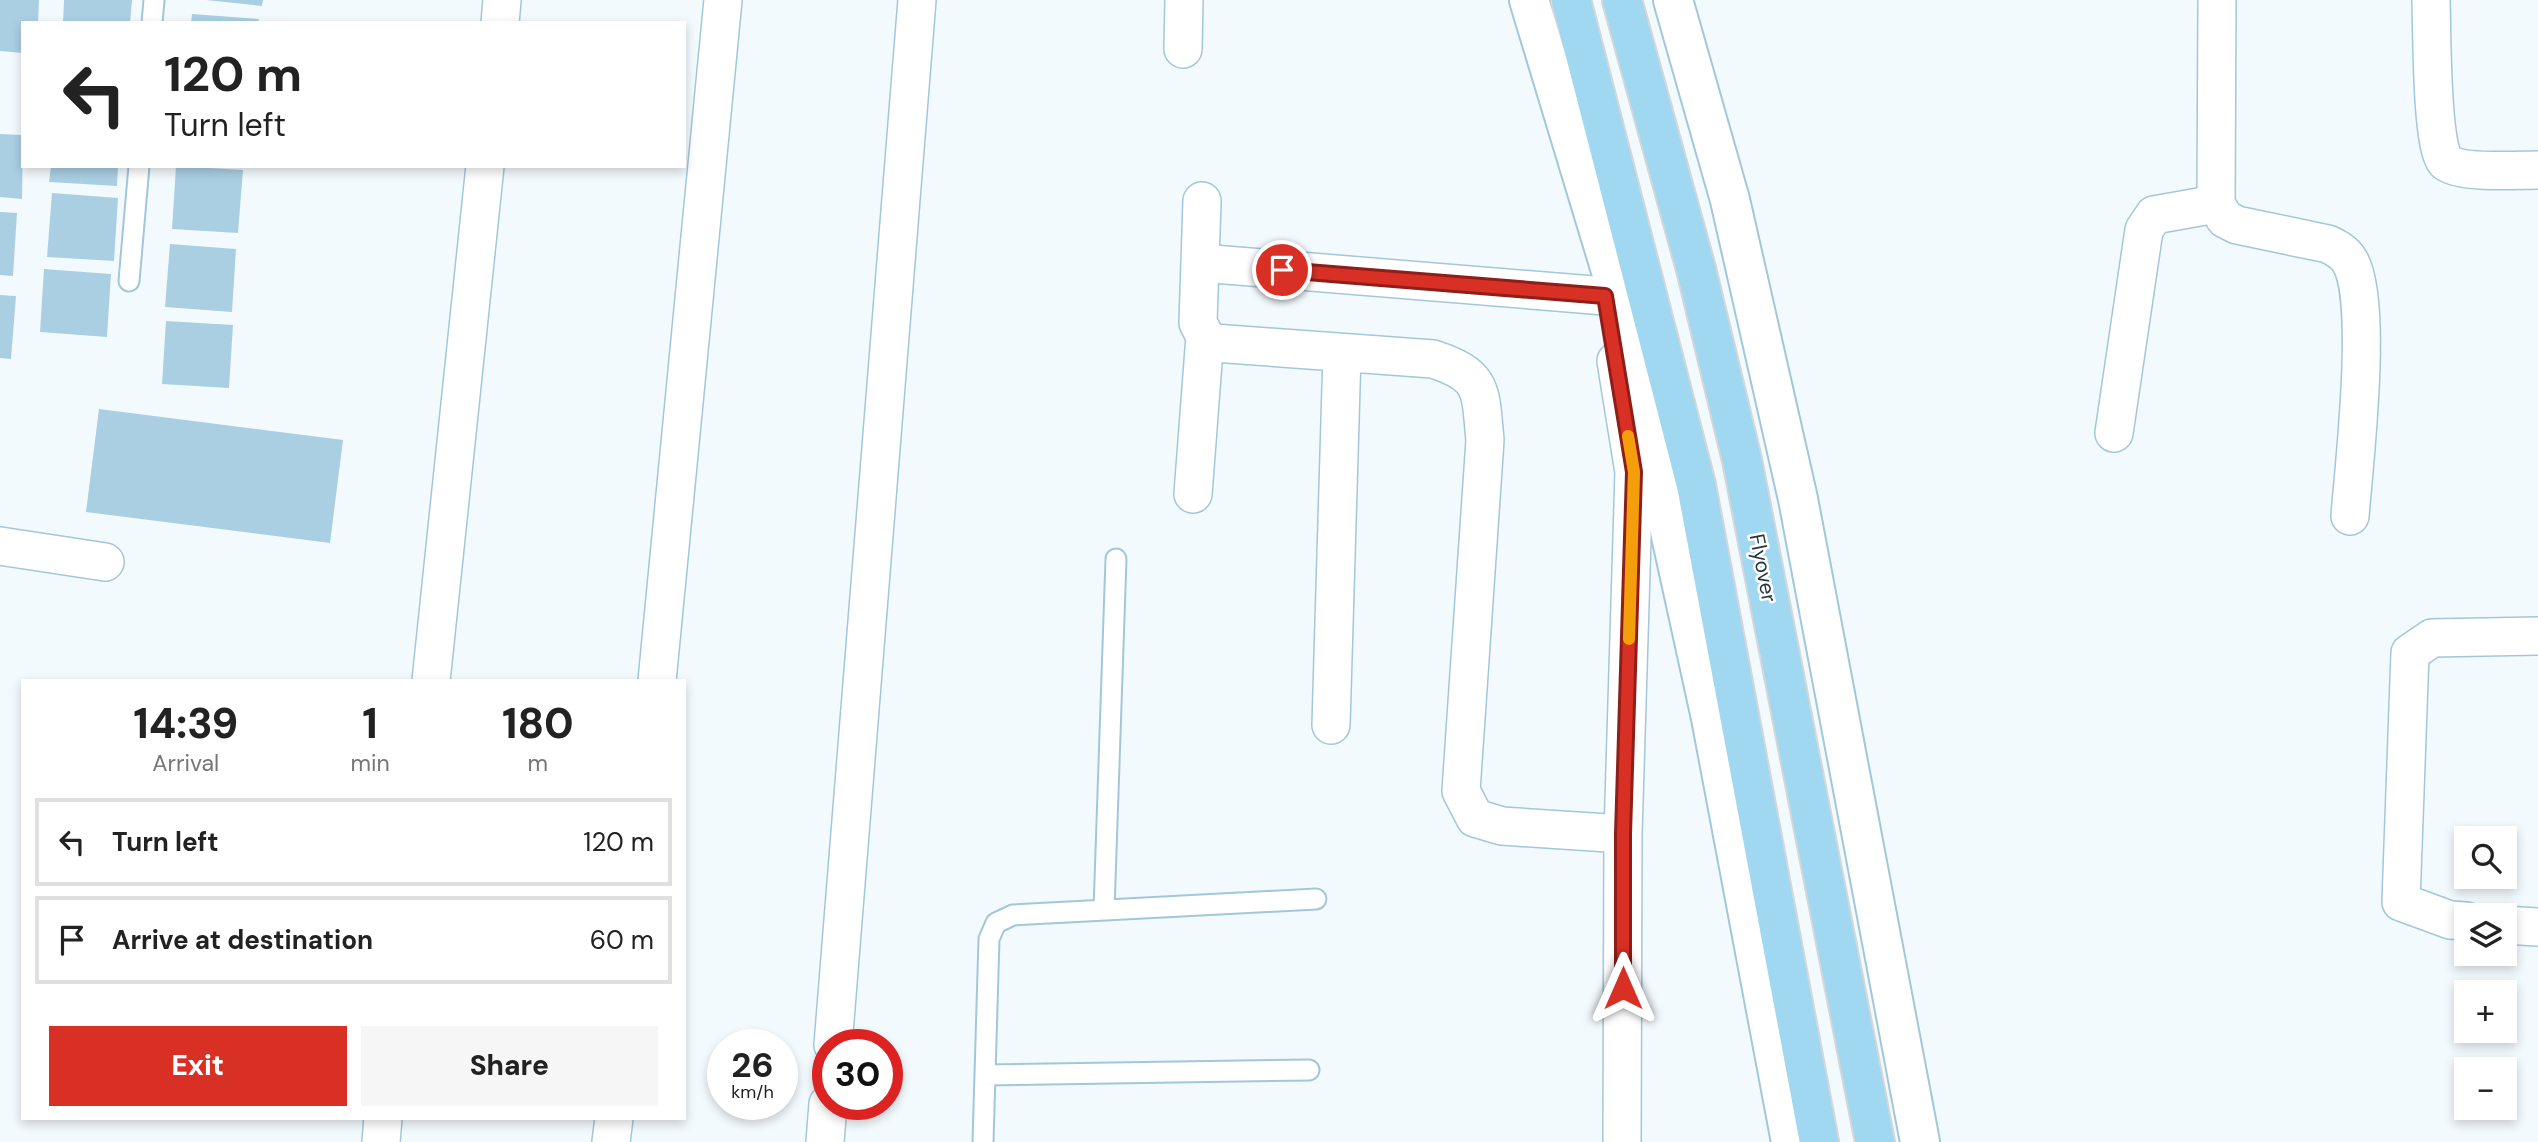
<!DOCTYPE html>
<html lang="en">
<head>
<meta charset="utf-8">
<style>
	body { margin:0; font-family:"DM Sans",sans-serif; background:#f6f6f6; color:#222; height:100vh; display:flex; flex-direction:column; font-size:26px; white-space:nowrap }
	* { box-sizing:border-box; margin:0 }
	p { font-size:23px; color:#767676 }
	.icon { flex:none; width:38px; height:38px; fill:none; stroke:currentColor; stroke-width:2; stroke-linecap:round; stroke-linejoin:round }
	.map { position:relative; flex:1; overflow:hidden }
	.side { position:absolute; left:21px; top:679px; width:665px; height:441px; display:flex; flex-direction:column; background:#fff; border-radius:0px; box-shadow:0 4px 10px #0003 }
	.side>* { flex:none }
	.banner { position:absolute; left:21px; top:21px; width:665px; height:147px; border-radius:0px; box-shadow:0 4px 10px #0003; background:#fff; color:#222; overflow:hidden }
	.controls { position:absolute; left:2454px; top:826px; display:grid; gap:14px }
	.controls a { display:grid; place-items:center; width:63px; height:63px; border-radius:0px; background:#fff; box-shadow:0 4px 10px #0003; font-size:35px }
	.speed { position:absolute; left:707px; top:1029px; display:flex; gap:14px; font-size:35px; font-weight:700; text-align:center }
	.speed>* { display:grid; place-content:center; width:91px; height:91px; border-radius:50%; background:#fff; box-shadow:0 4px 10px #0003; line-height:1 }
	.speed small { font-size:18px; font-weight:400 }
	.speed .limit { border:10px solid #d22; background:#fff; color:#111 }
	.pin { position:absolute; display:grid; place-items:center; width:60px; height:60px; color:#fff; margin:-30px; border:4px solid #fff; border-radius:50%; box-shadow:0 2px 7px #0007 }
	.me { position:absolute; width:77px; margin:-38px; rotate:0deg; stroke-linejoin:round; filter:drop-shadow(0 0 5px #0008) }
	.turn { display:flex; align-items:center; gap:24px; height:147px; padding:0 28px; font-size:32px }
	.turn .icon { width:91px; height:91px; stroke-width:2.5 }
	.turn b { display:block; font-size:49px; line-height:60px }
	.eta { display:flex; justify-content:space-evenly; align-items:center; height:119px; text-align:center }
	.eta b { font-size:42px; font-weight:800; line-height:49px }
	.action { display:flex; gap:14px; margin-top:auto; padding:14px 28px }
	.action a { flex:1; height:80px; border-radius:0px; background:#d93025; color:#fff; font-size:28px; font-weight:800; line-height:80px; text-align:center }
	.action a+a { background:#f6f6f6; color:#222 }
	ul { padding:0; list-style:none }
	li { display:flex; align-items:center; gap:21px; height:88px; margin:0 14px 10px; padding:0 14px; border:4px solid #e0e0e0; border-radius:0px }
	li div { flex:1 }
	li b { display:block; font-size:26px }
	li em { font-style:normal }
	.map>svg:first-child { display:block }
</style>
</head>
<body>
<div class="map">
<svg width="2538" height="1142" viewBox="0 0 2538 1142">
	<rect width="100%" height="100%" fill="#f3fafe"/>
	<path fill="#aacfe3" d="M0 0H39L38 23H23V53L0 51Z
		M64 0H132L130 23H63Z
		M206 0H263L262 6Z
		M192 14 259 19 258 23H191Z
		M0 134 23 135 22 199 0 197Z
		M51 166H118L117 186 49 182Z
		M176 166 243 170 238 233 172 229Z
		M52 193 118 198 114 261 47 257Z
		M0 212 17 213 13 276 0 275Z
		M170 244 236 249 232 312 165 307Z
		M44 269 111 274 107 337 40 332Z
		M0 295 16 296 11 359 0 358Z
		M166 321 233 325 229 388 162 384Z
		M99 409 343 440 330 543 86 512Z"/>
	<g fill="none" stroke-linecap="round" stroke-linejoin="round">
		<defs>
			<path id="service" d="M152 23 154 0
				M129 281 139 166
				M1104 910 1116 559
				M985 1075 1309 1070
				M983 1142 989 939 996 923 1013 915 1316 899"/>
			<path id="minor" d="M2217 0 2216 204 2225 219 2237 225 2328 244C2336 248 2344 252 2349 260 2374 297 2354 465 2350 516
				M2431 0C2432 26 2431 149 2446 162 2461 174 2518 170 2538 170
				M500 23 502 0
				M1183 49 1184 0
				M1202 201 1198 323 1205 336 1214 343 1433 359C1485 376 1480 391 1485 440L1461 791 1475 818 1502 826 1623 834
				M1201 263 1605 296
				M1616 361 1634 472 1623 834 1622 1142
				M2114 433 2144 230 2154 215 2216 204
				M1193 494 1205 336
				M0 546 105 562
				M431 681 485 166
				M657 681 723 0
				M1331 725 1342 353
				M2466 921 2450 920 2401 902 2410 653 2432 638 2538 636
				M2504 925 2538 927
				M833 1045 917 0
				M381 1142 383 1118
				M611 1142 614 1118
				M825 1142 828 1104"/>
			<path id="tertiary" d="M1529 0 1618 294 1711 718 1791 1142
				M1673 0 1730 200 1798 499 1920 1142"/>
			<path id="primary" d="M1571 0 1696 485 1819 1142
				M1622 0 1696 269 1742 460 1875 1142"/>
		</defs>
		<use href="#service" stroke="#a3c7da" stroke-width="23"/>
		<use href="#minor" stroke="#a3c7da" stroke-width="40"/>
		<use href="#tertiary" stroke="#a3c7da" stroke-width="42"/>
		<use href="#primary" stroke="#d4d7d8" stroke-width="42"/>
		<use href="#service" stroke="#fff" stroke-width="19"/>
		<use href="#minor" stroke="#fff" stroke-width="37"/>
		<use href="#tertiary" stroke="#fff" stroke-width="38"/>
		<use href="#primary" stroke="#a0d7f1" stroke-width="38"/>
	</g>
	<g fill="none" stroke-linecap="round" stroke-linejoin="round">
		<defs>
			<path id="route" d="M1282 270 1605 296 1634 472 1623 834V988"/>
		</defs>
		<use href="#route" stroke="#8d1f18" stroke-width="18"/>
		<use href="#route" stroke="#d93025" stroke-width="12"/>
		<path stroke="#f59e0b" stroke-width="12" d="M1628 436 1634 472 1629 639"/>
	</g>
	<g text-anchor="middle" stroke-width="5" stroke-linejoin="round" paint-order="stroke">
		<g font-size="21" fill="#27363d" stroke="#fff">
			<text transform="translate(1763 568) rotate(79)" y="7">Flyover</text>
		</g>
	</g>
</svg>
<div class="controls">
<a><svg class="icon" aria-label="search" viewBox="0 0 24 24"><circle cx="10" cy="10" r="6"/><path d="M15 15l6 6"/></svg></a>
<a><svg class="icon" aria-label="layers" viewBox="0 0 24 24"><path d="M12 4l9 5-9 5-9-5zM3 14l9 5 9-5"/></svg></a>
<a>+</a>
<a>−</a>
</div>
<div class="speed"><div>26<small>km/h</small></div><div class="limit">30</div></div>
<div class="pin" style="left:1282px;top:270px;background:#d93025"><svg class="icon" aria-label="arrive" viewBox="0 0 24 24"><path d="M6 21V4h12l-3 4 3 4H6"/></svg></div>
<svg class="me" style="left:1623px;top:988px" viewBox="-20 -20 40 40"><path d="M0-17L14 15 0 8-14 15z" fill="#d93025" stroke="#fff" stroke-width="4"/></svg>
<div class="banner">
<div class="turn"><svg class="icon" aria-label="left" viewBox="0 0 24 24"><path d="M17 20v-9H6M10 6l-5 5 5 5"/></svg><div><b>120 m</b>Turn left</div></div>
</div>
<section class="side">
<div class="eta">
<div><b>14:39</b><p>Arrival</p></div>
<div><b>1</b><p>min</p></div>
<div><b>180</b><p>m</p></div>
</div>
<ul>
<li><svg class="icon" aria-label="left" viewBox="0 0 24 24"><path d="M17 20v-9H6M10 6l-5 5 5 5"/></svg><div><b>Turn left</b></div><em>120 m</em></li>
<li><svg class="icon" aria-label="arrive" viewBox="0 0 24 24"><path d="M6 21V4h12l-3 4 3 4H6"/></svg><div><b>Arrive at destination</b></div><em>60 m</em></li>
</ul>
<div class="action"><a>Exit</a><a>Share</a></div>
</section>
</div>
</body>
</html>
